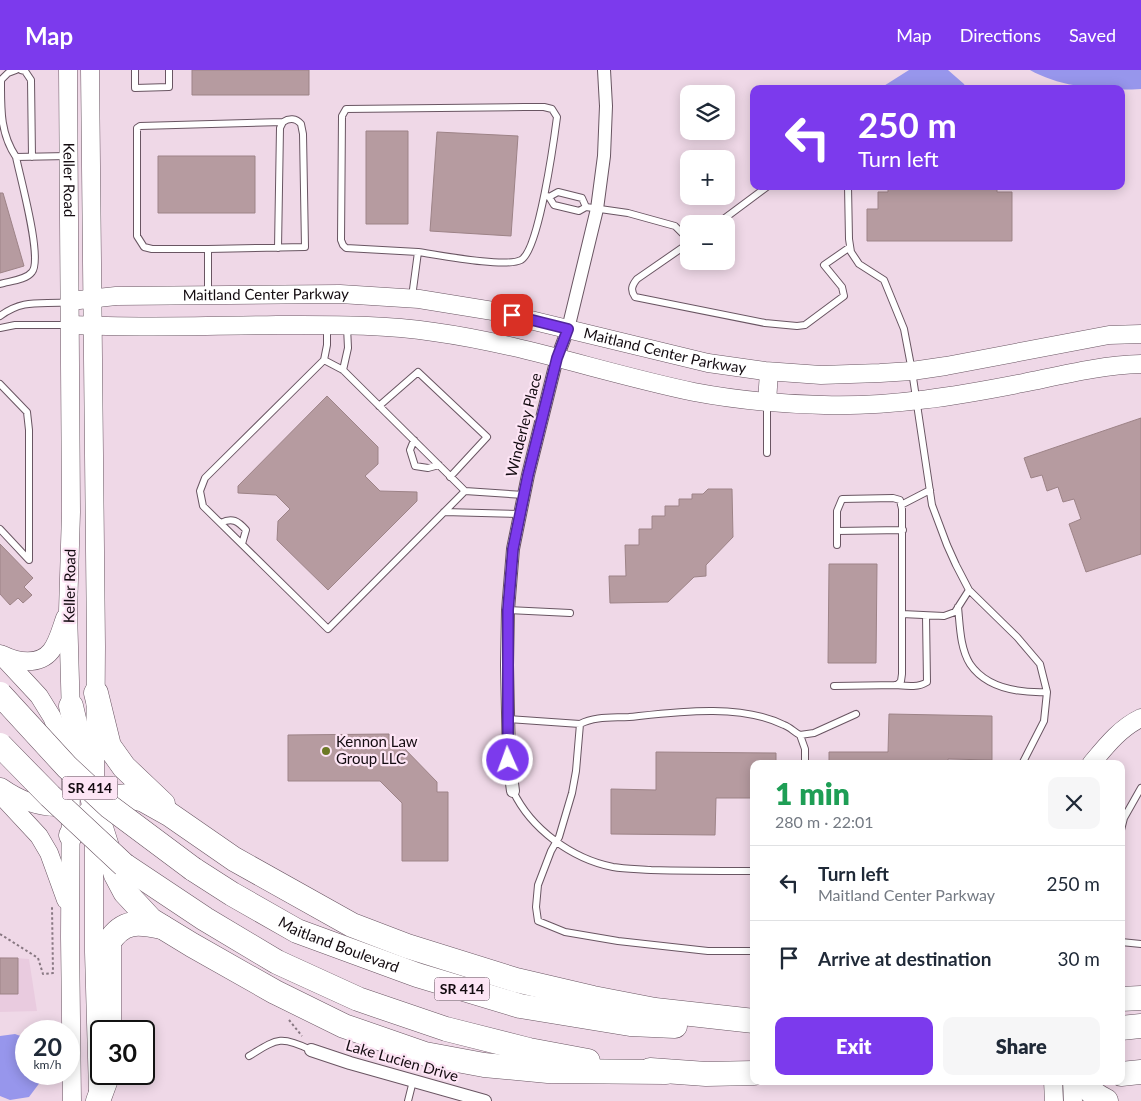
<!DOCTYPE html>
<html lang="en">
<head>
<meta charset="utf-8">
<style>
	body { margin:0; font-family:Lato,sans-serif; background:#f6f6f7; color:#1f2937; height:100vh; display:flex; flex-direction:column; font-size:19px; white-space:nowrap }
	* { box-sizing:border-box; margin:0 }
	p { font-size:16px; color:#747a83 }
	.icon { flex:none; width:28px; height:28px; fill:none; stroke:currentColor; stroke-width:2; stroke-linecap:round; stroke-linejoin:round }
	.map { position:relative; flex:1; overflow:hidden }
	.drawer { position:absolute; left:750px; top:690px; width:375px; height:325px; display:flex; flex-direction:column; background:#fff; border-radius:10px; box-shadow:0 2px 12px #0003 }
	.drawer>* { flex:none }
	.hud { position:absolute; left:750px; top:15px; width:375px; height:105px; border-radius:10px; box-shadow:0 2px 12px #0003; background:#7c3aed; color:#fff; overflow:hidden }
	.controls { position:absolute; left:680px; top:15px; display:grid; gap:10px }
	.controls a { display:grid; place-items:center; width:55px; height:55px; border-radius:10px; background:#fff; box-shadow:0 2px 12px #0003; font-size:25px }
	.speed { position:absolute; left:15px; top:950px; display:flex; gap:10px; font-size:25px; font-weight:700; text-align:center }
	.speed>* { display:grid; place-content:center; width:65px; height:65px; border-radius:50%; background:#fff; box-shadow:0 2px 12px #0003; line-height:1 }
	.speed small { font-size:12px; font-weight:400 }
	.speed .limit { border:2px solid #111; border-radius:8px; background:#fff; color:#111 }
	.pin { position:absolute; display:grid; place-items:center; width:42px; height:42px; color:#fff; margin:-21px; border-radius:10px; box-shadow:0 2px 8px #0006 }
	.me { position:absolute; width:55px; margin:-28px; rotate:358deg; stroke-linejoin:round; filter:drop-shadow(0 0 4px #0008) }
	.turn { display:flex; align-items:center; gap:18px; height:105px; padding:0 25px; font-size:22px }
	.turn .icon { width:65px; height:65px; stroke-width:2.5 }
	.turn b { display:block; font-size:35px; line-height:42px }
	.round { display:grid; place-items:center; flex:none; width:52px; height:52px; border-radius:10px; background:#f6f6f7 }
	.summary { display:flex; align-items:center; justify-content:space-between; height:85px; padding:0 25px }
	h1 { font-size:30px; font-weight:800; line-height:38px; color:#1e9e55 }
	.primary-button { display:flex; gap:10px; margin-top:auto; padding:10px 25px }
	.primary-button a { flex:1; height:58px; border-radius:10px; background:#7c3aed; color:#fff; font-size:20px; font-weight:800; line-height:58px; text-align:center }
	.primary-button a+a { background:#f6f6f7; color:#1f2937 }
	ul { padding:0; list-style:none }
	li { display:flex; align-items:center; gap:15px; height:75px; padding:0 25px; border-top:1px solid #e0e1e3 }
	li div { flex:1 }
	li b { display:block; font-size:19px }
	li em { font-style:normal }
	header { display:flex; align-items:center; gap:30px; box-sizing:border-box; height:70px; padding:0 25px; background:#7c3aed; color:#fff }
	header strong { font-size:24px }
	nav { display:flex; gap:28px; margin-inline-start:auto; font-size:18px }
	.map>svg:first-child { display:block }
</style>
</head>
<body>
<header>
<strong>Map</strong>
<nav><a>Map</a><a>Directions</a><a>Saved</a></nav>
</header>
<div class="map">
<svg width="1141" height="1031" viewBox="0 0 1141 1031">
	<rect width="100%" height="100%" fill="#efd8e7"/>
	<path fill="#e9cbdf" d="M0 887 29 889 37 941 0 942Z"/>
	<path fill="#9796ec" d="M909 0H948L964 14 966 18 910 19 896 17 879 19Z
		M1030 0H1141V19C1108 21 1061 18 1030 0Z
		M15 964 26 968V1004H40L41 1011 29 1027 10 1030 0 1026V966Z"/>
	<path fill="#b69ba0" stroke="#9d8387" d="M192 0H309V25H192Z
		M366 61H408V154H366Z
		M437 62 518 66 511 166 430 161Z
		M158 86H255V143H158Z
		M888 116H997V122H1012V171H867V139H878V122H888Z
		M0 123H3L24 196 0 203Z
		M327 326 378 377V394L365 406 380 421 417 422V431L328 520 277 470 278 451 290 439 276 425 238 423V416Z
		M1141 348V484L1086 502 1069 454 1081 449 1074 429 1063 432 1058 417 1047 421 1042 405 1031 408 1024 388Z
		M708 419H732L733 467 706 495V506L694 507 668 532 610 533 609 506H626L625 475H639V459H652V446H665V436H679V429H692V424H703Z
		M0 474 33 508 24 517 32 525 23 533 18 528 10 535 0 524Z
		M829 494H877L876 593H828Z
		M889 644 992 646V690L948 689V694H829V682H888Z
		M389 664V675H401L437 712V722H448V791H402V733L380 711H288V665Z
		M656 682 776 683V694H754V728H716L715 765 611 764V719L656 720Z
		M0 888H18V924H0Z"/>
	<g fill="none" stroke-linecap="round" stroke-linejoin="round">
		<defs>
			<path id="lane" d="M16 0 8 3 1 10C1 39 0 63 16 87L68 86
				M21 0 25 1 31 10 32 87
				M135 0V18L169 17V0
				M848 116 849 169 851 182 859 194 884 210 904 259 912 301 932 435 947 475 956 495 969 520 1017 567 1040 594 1047 622 1044 651 1022 694
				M547 126 549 127 558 122 582 128 586 137
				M549 127 554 135 579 141 586 137 628 143 675 156 689 170
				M717 154 768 116
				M689 173 637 209C632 215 630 220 635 227L765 253 797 256 805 255 844 226 842 217 824 195 850 177
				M208 179 305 177 303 64 301 54C296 48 289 48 283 52L280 58 278 178
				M0 214C10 211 26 210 32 202 43 189 20 107 16 87
				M208 224V179H152L144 177 137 166V58L140 56 283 52
				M412 227 418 182 346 178 343 175 341 170 342 46 346 39 524 37H544L552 39 557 47C554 70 539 180 521 190 505 198 439 185 418 182
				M0 246C25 228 41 235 69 232
				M0 258 15 255H68
				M324 290 343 300 465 421 328 559 203 436 200 421 205 408 324 290 327 275V256
				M343 300 348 278 347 257
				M0 314 27 342 29 360V490L0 459
				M767 333V383
				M379 336 418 302 487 367 450 407
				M414 370 410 380 415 396 428 398 439 395
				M465 421 524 425
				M901 435 930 420
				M444 442 520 444
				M221 453C232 447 238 451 246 460L242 474
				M837 461 903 460
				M837 475V441L842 429 893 428 900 430 902 439V544L944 546 955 542 969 520
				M958 537C960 556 960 578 970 594 987 619 1019 623 1047 622
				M508 540 570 543
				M895 615C906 616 918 618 927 612L926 546
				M834 616 897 615 901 611 902 604V544
				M507 649 580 654
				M800 665 805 679V694
				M513 721C531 759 572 789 613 797 625 799 639 799 651 800 685 801 719 801 754 801
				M1121 760 1124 748 1141 718
				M1121 872 1141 874
				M754 881H708L618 871 565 862 538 851 536 837 538 815 551 781 559 767 572 723 576 701 580 654C595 646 613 648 629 647 676 642 740 633 784 655 790 657 794 662 800 665L814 663 856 644
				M249 986C277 969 280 965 311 980
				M408 1031 413 1011"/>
			<path id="street" d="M513 721 509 690 507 595 508 540 513 479 528 405 557 288 568 259 597 139 604 86 606 36 604 0
				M311 980 350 993 485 1031"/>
			<g id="secondary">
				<path id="s1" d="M68 0 71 442 68 541 71 647"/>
				<path d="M90 0 96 576 95 709"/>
				<path id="s2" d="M70 231 116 226 340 224 419 229 493 241 708 293 765 301 821 305 880 303 912 301 946 296 1109 265 1141 264"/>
				<path d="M70 255C139 258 208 256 277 255 329 255 382 254 434 262 522 274 607 304 694 322 736 330 780 334 824 335 891 337 957 326 1023 313 1062 305 1101 295 1141 294"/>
				<path d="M767 332 769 302"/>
				<path d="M0 584 39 626 52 647 73 699"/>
				<path d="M3 585C17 592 39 596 51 581 58 572 61 559 65 548"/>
				<path d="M71 693 70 867 72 1031"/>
				<path d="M1091 694C1106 676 1120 658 1141 648"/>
				<path d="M1 717C21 731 43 740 68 736"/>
				<path d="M0 724 39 766 49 783 66 830"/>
				<path d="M94 760V882L98 1022"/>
				<path d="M1053 1011 1054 1031"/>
				<path d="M1072 1011 1073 1031"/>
			</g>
			<g id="highway">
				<path d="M96 623 109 676 124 697 163 734"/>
				<path d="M71 636 95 739 116 805 125 822 151 850 192 875 275 922 344 956 425 984 484 995 548 1001 666 1002"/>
				<path d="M71 765 82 750 95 739 118 727 129 726 144 730 169 744 234 789 352 855 407 876 516 910 593 928 655 940 754 951"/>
				<path d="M124 795 205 849 277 892 358 929 446 959 529 980 588 991"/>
				<path id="s3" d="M193 799 232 824 297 861 417 905 520 936 630 954 675 956"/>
				<path d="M1121 929 1141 928"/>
				<path d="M1121 958 1141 956"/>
				<path d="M109 961V872C123 850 138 852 162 857"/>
				<path d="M650 1000 706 1004 754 1003"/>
				<path d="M1121 1004 1141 1002"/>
				<path d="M1081 1011C1088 1020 1096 1026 1106 1031"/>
				<path d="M98 1031 108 1004"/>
			</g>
		</defs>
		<use href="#lane" stroke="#695562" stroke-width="8"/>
		<use href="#street" stroke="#695562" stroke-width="14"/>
		<use href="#secondary" stroke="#695562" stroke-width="19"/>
		<use href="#highway" stroke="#695562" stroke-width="25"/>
		<path stroke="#877781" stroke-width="2" stroke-dasharray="2.5 2.5" stroke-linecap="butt" d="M0 864 38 888 43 904 53 903 52 837
			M289 950 302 966"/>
		<use href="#lane" stroke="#fff" stroke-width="6"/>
		<use href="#street" stroke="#fff" stroke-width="12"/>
		<use href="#secondary" stroke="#fff" stroke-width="18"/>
		<use href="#highway" stroke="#fff" stroke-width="24"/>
		<defs>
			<path id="highway-bridge" d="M0 624 67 697 110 737 193 799
				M0 675 50 726 124 795"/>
		</defs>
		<use href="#highway-bridge" stroke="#695562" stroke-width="25" stroke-linecap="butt"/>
		<use href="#highway-bridge" stroke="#fff" stroke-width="24"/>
	</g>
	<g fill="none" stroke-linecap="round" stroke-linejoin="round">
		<defs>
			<path id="route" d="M508 690V540L513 479 528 405 557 288 568 259 512 245"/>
		</defs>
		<use href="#route" stroke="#51269a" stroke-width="12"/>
		<use href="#route" stroke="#7c3aed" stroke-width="9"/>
	</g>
	<circle fill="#6c7925" stroke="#fde5f5" stroke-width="2" cx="326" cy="681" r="5"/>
	<g text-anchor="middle" stroke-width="4.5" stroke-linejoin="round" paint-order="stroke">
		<g fill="#fde5f5" stroke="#594c55" stroke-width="1">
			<rect x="62.5" y="706.5" width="55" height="23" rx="4"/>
			<rect x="434.5" y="907.5" width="55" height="23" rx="4"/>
		</g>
		<g font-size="14" font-weight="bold" fill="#130b10">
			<text x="90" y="723">SR 414</text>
			<text x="462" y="924">SR 414</text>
		</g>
		<g font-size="15" fill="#130b10" stroke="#fde5f5">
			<text dy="5" stroke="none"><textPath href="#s1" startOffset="110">Keller Road</textPath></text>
			<text dy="5" stroke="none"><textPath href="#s2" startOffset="196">Maitland Center Parkway</textPath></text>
			<text dy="5" stroke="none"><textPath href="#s2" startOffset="601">Maitland Center Parkway</textPath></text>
			<text transform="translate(524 355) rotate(-76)" y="5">Winderley Place</text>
			<text transform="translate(70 516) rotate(-89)" y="5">Keller Road</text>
			<text dy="5" stroke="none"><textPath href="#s3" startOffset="165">Maitland Boulevard</textPath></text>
			<text transform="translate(402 991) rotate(16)" y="5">Lake Lucien Drive</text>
		</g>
		<g font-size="15" fill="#130b10" stroke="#fde5f5" text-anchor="start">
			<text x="336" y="677">Kennon Law<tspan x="336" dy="17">Group LLC</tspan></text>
		</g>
	</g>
</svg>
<div class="controls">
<a><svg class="icon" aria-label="layers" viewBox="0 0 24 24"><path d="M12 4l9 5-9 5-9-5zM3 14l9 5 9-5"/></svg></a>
<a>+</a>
<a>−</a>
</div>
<div class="speed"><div>20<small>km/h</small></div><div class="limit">30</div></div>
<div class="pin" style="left:512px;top:245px;background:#d93025"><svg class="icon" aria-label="arrive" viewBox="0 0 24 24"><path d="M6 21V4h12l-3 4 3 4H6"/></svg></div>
<svg class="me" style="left:508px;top:690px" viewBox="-20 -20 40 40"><circle r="17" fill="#7c3aed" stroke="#fff" stroke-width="3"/><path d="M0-11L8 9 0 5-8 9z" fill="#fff"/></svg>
<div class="hud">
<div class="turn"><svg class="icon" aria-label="left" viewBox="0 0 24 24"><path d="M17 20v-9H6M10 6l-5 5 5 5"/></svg><div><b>250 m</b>Turn left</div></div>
</div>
<section class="drawer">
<div class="summary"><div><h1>1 min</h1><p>280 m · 22:01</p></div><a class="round"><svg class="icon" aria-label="close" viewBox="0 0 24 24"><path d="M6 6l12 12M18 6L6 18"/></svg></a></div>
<ul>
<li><svg class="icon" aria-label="left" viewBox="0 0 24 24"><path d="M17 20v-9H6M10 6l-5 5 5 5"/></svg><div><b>Turn left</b><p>Maitland Center Parkway</p></div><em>250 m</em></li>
<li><svg class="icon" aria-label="arrive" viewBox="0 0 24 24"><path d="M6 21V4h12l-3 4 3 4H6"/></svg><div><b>Arrive at destination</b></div><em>30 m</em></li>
</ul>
<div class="primary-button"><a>Exit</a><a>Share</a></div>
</section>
</div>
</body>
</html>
